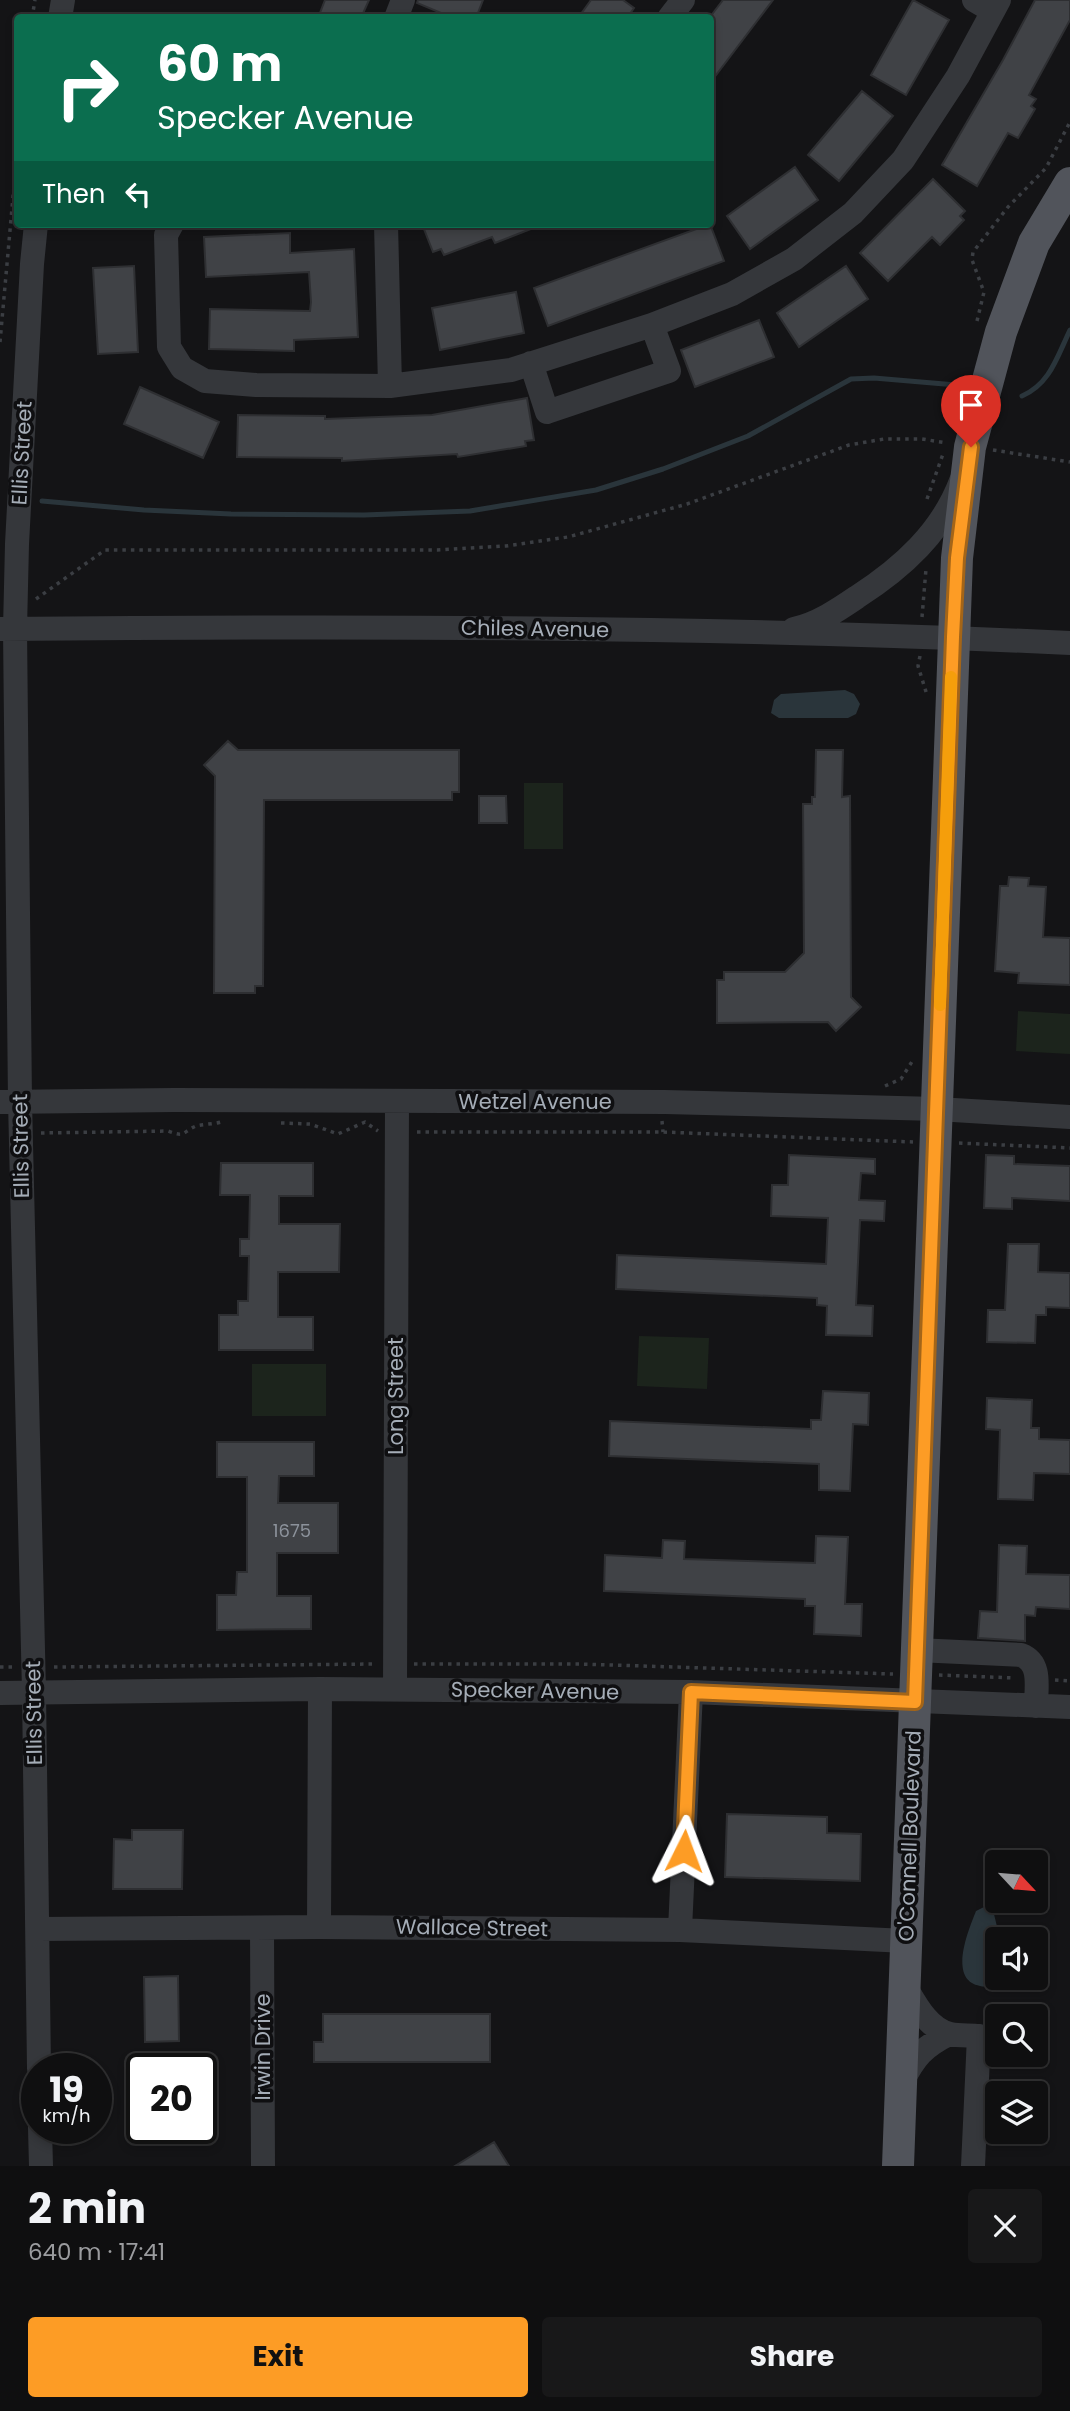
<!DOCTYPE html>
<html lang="en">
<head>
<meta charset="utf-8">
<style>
	body { margin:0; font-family:Poppins,sans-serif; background:#181819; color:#f1f3f6; height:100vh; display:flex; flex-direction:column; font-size:26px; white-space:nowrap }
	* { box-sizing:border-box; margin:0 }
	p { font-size:23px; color:#9b9c9f }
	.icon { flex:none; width:38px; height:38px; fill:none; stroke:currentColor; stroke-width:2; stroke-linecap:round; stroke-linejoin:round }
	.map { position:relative; height:2166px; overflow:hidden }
	.sheet { display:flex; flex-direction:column; background:#0f0f10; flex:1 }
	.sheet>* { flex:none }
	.top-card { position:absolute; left:14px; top:14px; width:700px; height:214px; border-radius:7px; box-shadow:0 4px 10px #0003,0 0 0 2px #2f2f30; background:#0b6e4f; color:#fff; overflow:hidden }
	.needle { width:46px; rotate:116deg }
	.tools { position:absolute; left:985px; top:1850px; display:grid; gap:14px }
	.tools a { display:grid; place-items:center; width:63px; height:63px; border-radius:7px; background:#0f0f10; box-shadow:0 4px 10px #0003,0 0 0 2px #2f2f30; font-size:35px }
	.speed { position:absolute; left:21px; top:2053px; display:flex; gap:14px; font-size:35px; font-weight:700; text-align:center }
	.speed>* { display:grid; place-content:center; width:91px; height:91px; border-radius:50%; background:#0f0f10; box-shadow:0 4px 10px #0003,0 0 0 2px #2f2f30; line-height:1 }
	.speed small { font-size:18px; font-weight:400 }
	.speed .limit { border:4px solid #111; border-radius:10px; background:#fff; color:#111 }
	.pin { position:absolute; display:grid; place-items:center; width:60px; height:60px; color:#fff; margin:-72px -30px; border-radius:50% 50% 50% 0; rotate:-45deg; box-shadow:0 0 7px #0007 }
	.pin .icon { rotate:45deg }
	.me { position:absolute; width:77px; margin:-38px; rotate:3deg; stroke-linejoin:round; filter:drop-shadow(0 0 5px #0008) }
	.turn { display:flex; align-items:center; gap:24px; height:147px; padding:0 28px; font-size:32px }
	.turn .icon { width:91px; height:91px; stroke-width:2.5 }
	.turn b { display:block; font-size:49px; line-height:60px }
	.then { display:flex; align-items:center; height:66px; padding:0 28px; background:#0003; gap:14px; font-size:26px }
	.round { display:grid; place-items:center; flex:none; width:74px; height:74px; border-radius:7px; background:#181819 }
	.headline { display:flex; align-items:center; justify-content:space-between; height:119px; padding:0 28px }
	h1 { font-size:42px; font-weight:700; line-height:52px }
	.button { display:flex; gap:14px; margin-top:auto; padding:14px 28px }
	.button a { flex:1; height:80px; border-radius:7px; background:#fd9c25; color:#111; font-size:28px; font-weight:700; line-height:80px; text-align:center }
	.button a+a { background:#181819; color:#f1f3f6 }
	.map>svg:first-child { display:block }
</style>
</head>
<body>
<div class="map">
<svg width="1070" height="2166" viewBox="0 0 1070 2166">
	<rect width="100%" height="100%" fill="#141416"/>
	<path fill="#1c241c" d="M524 783H563V849H524Z
		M1018 1011 1070 1014V1054L1016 1051Z
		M639 1336 709 1338 707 1389 637 1386Z
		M252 1364H326V1416H252Z"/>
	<path fill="#2a353b" d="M845 690 854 694 860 704 856 714 848 718H779L771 713 774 700 781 694Z
		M986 1906 993 1910 1000 1939H998V1978H999C995 1984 988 1988 980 1986 947 1980 969 1929 976 1911Z"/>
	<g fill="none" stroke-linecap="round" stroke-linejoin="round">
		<path stroke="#2a353b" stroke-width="5" d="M1022 396C1050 384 1057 357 1070 330
			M42 501 144 510 231 514 364 515 470 511 596 490 663 469 748 436 851 379 874 378 956 385"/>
	</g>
	<path fill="#404246" stroke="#2e2f32" stroke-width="2" d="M325 0H369L361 18H318Z
		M418 0H483L476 18H453L417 3Z
		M591 0H623L634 8 627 18H578Z
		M723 0H773L710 83V17Z
		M913 0 949 20 906 95 871 75Z
		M1035 0H1070V20L1029 95 1036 99 1031 106 1035 109 1018 138 1008 133 977 186 942 165 1003 60Z
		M862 91 893 116 839 181 808 155Z
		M795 167 818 200 750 249 727 216Z
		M933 179 965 211 960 216 964 220 940 245 932 237 888 281 860 253Z
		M422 224H541V225L495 243 492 237 444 255 441 249 433 252Z
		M710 224 724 261 548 326 534 288Z
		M290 233V253L354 249 358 337 294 340V351L209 349 210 309 310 311 311 302 309 272 206 277 204 237Z
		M134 266 138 352 98 354 93 268Z
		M846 266 868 299 799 347 777 313Z
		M516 292 524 333 440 350 432 308Z
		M759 320 774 357 695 387 681 350Z
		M140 387 219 422 203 458 124 424Z
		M527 398 534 440 525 441 526 446 458 457 457 454 342 461V458L237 457 238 415 325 416V419L432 415Z
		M228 741 238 750H459V792H452V800H264L263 986H255V993H214L215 776 204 765Z
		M816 750H843L842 797 850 796 851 997 861 1007 836 1031 828 1022 717 1023V980H724V972H785L804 953 803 804H812V797H815Z
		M479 796H506L507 823H479Z
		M1009 877 1029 878 1028 886 1046 887 1043 937 1070 938V985L1018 983 1019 973 995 971 1000 886H1008Z
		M789 1155 875 1159V1174L861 1173 859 1200 885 1201 884 1221 860 1220 856 1305 873 1306 872 1336 826 1335 827 1306 817 1305V1298L616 1289 617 1255 826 1264 828 1218 771 1216 772 1185H788Z
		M986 1155 1014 1156V1164L1070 1166V1201L1012 1198V1209L984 1208Z
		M221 1163H313V1196H279V1224H340L339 1272H278V1317H313V1350H219V1315H238V1301H248L249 1256H240V1239H249L250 1195H220Z
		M1008 1244H1039L1038 1272 1070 1273V1308L1046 1307V1315H1036L1035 1343 987 1342 988 1310H1005Z
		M823 1391 869 1393 868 1425 853 1424 850 1491 819 1490V1464L609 1456 610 1421 811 1429V1420H821Z
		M987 1398 1032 1400 1031 1428H1039V1439L1070 1440V1474L1034 1473 1033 1500 998 1499 1000 1430 986 1429Z
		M217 1442H314V1476H279L278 1503H338V1553H277V1596H311V1629L217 1630V1595H236L237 1572H247V1477H217Z
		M816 1536 848 1537 845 1604H862L861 1636 814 1634 815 1606H805V1599L604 1591 605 1555 662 1558 663 1540 685 1541 684 1559 815 1563Z
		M999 1545 1027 1546 1026 1574 1070 1575V1609L1036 1607 1035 1616 1025 1615V1641L978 1638 980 1611 997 1612Z
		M727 1814 827 1817V1833L861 1834 860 1881 725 1877Z
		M132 1830H183L182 1889H113L114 1839 132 1840Z
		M178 1976 179 2041 145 2042 144 1977Z
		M323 2014H490V2062H314V2042H323Z
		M494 2142 509 2166H455Z"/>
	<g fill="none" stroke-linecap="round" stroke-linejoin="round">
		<path stroke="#3b3e43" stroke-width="3.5" stroke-dasharray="3.5 5" stroke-linecap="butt" d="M32 18 35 0
			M977 321 984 292 972 260 973 252 1008 207 1046 168 1070 122
			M0 342 18 141
			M993 450 1070 462
			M927 499 943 454
			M36 599 105 550H437L506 546 568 537 687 504 849 445 884 439H922L947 443
			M922 617 926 569
			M920 656 918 666 927 695
			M885 1086 901 1079 913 1060
			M662 1121 663 1132
			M281 1123 310 1124 338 1134 365 1122 378 1131
			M417 1132H663L913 1142
			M41 1133 168 1131C186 1138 182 1132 196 1126 204 1124 214 1124 221 1122
			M959 1143 1070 1148
			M414 1664H580L893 1674
			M0 1667H15
			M54 1667 375 1664
			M939 1675 1015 1678
			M1055 1680 1070 1681"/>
		<path stroke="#35373b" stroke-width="24" d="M974 0 993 11
			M60 18 63 0
			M396 18 403 0
			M669 18 683 0
			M36 224 32 264 17 544 15 629 20 1101 34 1692 39 2068
			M172 224 166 235 169 347 182 368 205 381 256 385 390 386 511 370 652 325 732 294 794 259 853 213 903 160 958 76 999 0
			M386 224 390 386
			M531 363 547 412 669 371 652 325
			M0 629C357 626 714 626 1070 643
			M794 629C817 624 838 610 857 597 902 568 942 532 961 481
			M0 1102 174 1100 665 1102 937 1109 1070 1117
			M917 1650 1021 1655C1042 1663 1036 1687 1036 1706
			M395 1689 397 1102
			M0 1693 320 1689 691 1692 1070 1707
			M319 1927 320 1689
			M262 1928 263 2166
			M38 1929 319 1927 680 1930 906 1941
			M680 1930 691 1692
			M905 1986C915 2003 928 2029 950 2034 959 2036 970 2035 979 2036L973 2166
			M902 2082C915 2057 923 2047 949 2034
			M40 2128 41 2166"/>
		<path stroke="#51545b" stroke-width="32" d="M898 2166 957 558 970 447 1001 332 1034 243 1070 183"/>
	</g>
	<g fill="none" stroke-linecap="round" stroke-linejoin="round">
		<defs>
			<path id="route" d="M684 1851 691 1692 915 1702 953 637 957 558 971 447"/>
		</defs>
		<use href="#route" stroke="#a46518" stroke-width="18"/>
		<use href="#route" stroke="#fd9c25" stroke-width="12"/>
		<path stroke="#f59e0b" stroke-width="12" d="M940 1005 951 677"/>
	</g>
	<g text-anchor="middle" stroke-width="7" stroke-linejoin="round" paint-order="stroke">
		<g font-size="18" fill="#8c929b">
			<text x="292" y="1537">1675</text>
		</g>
		<g font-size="21" fill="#a5adb7" stroke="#0f0f11">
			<text transform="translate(22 453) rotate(-87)" y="7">Ellis Street</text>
			<text transform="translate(535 629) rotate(1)" y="7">Chiles Avenue</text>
			<text x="535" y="1109">Wetzel Avenue</text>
			<text transform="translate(21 1146) rotate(-91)" y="7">Ellis Street</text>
			<text transform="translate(396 1396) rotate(-90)" y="7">Long Street</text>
			<text transform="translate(535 1691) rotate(1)" y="7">Specker Avenue</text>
			<text transform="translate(34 1713) rotate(-91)" y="7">Ellis Street</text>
			<text transform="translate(910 1836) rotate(-88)" y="7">O'Connell Boulevard</text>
			<text transform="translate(472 1928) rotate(1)" y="7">Wallace Street</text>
			<text transform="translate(263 2047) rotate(-90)" y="7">Irwin Drive</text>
		</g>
	</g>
</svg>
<div class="tools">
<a><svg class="needle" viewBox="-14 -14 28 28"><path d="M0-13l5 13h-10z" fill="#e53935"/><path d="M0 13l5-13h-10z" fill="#9b9c9f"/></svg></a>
<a><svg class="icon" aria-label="sound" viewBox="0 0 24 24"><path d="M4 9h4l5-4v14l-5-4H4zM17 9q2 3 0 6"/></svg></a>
<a><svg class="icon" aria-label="search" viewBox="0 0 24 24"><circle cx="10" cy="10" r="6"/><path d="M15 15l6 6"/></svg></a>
<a><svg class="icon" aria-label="layers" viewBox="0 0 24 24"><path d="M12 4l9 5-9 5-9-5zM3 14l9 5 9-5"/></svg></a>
</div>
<div class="speed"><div>19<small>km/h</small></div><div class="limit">20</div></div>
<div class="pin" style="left:971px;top:447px;background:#d93025"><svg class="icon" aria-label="arrive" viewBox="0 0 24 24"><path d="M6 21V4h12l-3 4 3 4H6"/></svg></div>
<svg class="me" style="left:684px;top:1851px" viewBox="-20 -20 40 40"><path d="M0-17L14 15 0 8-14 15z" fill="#fd9c25" stroke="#fff" stroke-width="4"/></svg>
<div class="top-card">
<div class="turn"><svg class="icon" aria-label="right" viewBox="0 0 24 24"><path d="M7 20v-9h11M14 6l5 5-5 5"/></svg><div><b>60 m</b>Specker Avenue</div></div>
<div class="then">Then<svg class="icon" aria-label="left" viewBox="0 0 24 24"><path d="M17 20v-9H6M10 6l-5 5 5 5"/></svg></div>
</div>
</div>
<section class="sheet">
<div class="headline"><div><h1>2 min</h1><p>640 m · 17:41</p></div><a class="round"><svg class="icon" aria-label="close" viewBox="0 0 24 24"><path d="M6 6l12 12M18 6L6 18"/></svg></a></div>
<div class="button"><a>Exit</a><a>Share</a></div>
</section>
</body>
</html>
